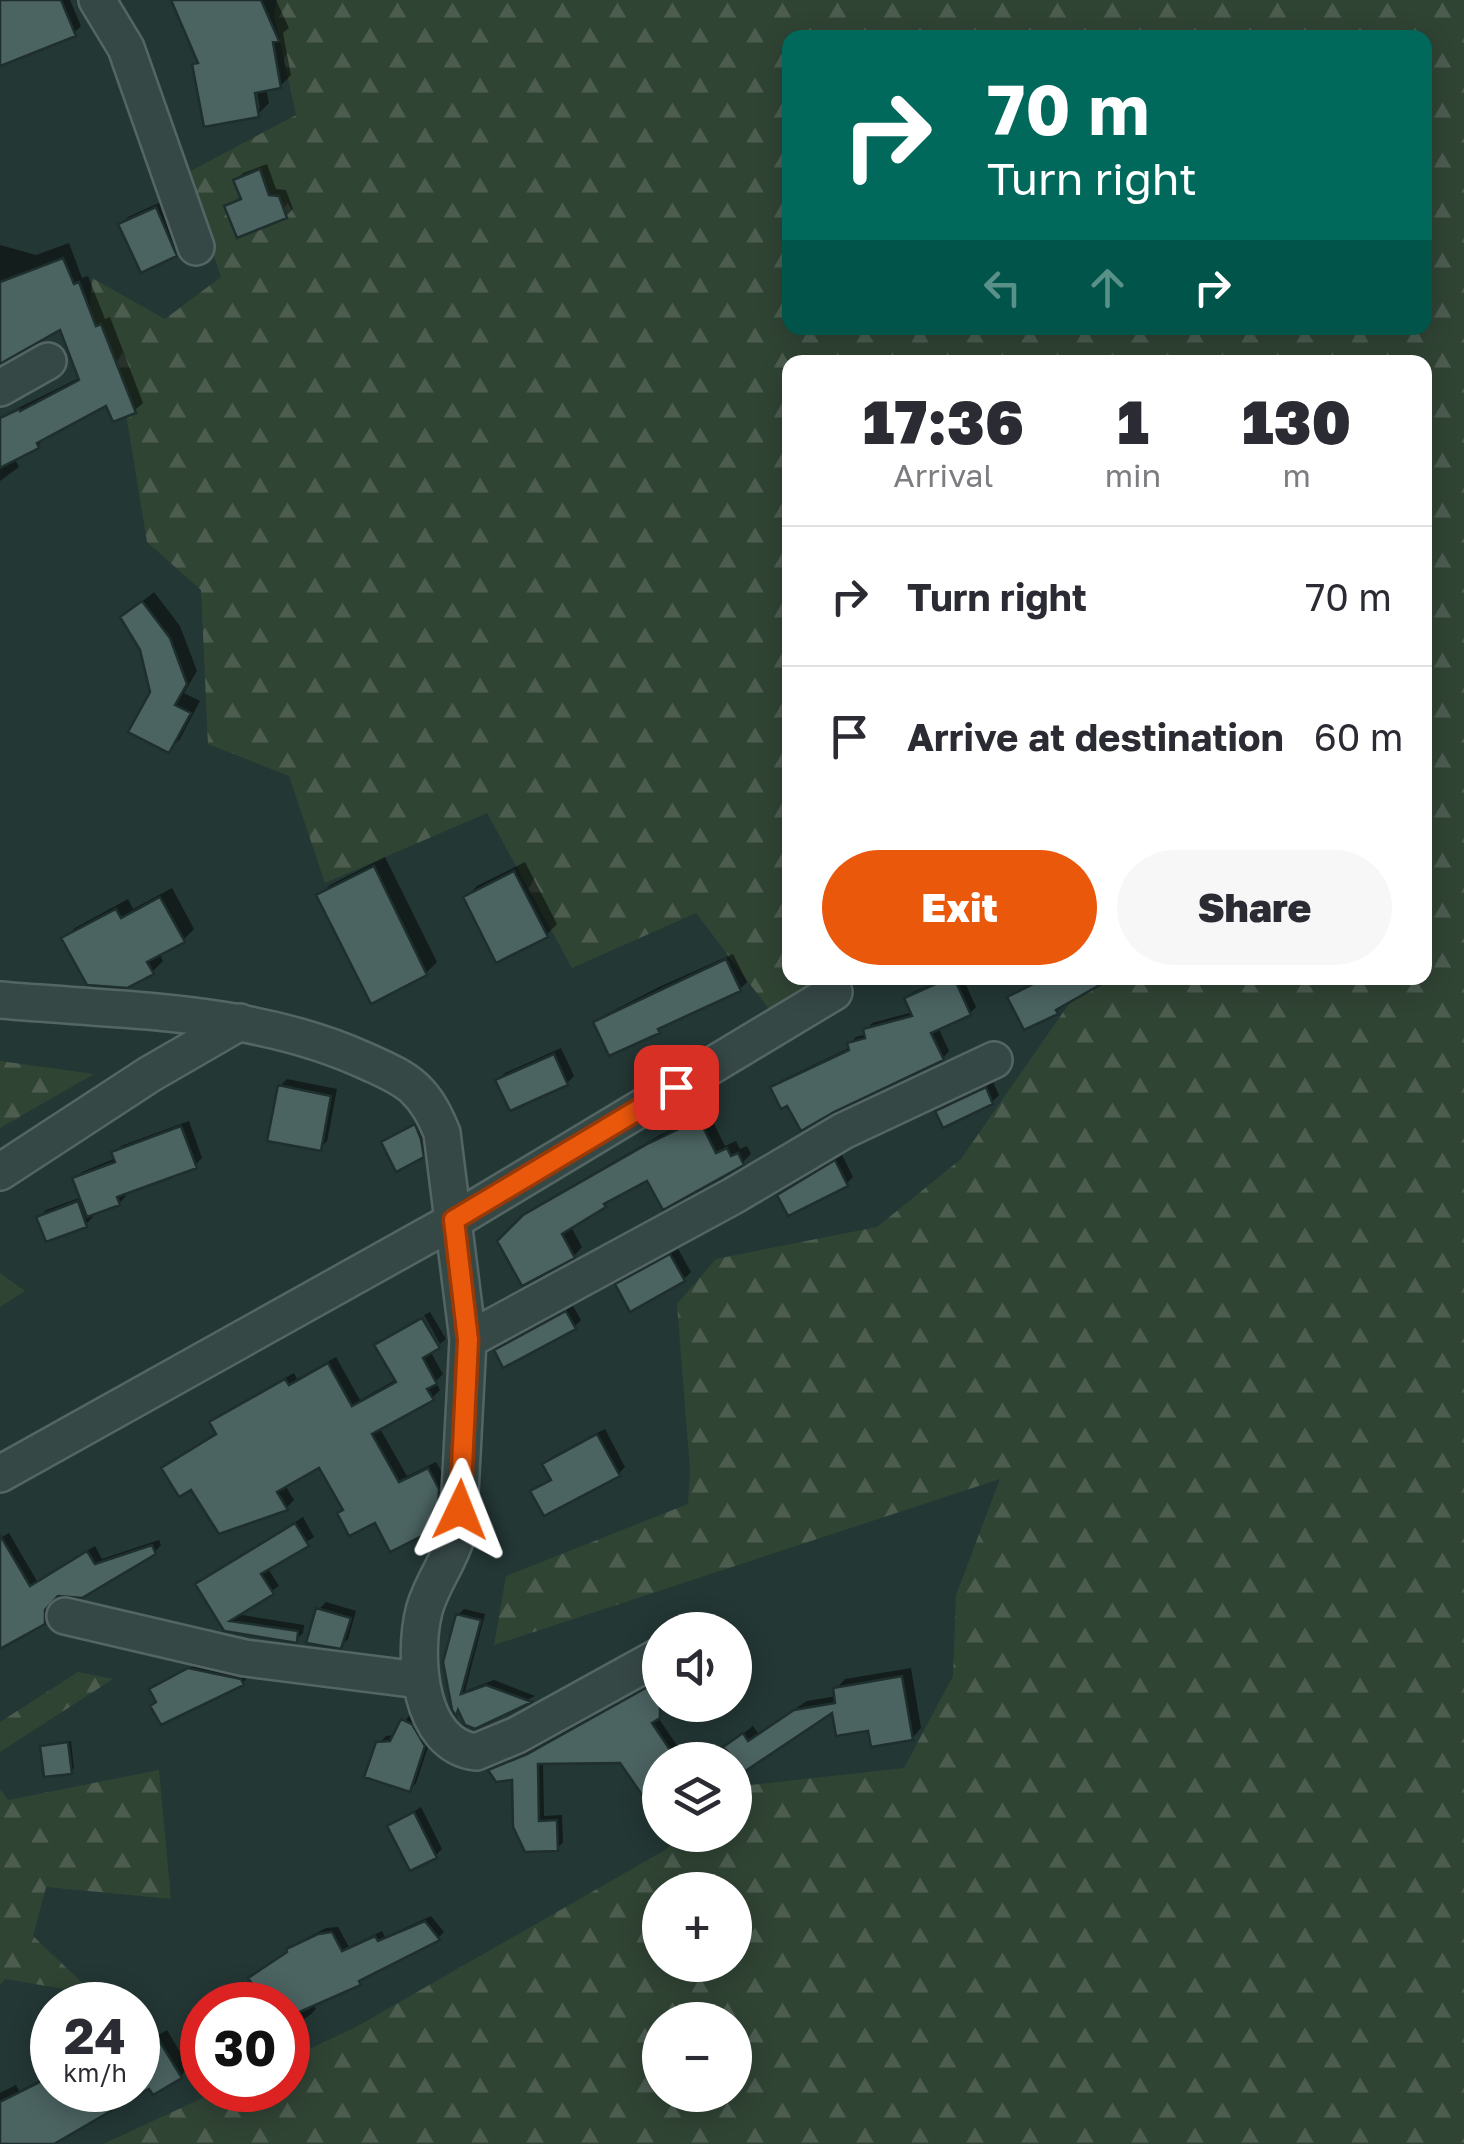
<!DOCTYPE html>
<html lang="en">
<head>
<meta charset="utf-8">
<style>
	body { margin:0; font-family:"Golos Text",sans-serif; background:#f7f7f7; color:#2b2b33; height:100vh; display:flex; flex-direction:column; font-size:38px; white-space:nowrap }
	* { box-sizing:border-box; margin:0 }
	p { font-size:32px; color:#7c7c81 }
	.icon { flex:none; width:55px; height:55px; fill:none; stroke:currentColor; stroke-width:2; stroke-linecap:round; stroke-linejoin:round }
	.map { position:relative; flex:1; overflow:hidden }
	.side { position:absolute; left:782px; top:355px; width:650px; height:630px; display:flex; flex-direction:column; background:#fff; border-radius:20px; box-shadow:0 5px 25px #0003 }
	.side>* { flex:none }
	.guide { position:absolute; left:782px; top:30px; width:650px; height:305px; border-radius:20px; box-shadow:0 5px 25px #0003; background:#00695c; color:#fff; overflow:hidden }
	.fabs { position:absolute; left:642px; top:1612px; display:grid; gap:20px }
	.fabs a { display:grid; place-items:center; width:110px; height:110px; border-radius:50%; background:#fff; box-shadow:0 5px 25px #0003; font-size:50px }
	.speed { position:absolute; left:30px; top:1982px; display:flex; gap:20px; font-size:50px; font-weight:700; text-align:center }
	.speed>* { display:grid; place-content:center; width:130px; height:130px; border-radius:50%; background:#fff; box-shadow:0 5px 25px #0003; line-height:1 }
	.speed small { font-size:25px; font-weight:400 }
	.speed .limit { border:15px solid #d22; background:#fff; color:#111 }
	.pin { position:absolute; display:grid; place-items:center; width:85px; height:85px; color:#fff; margin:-42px; border-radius:20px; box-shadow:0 5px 15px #0006 }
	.me { position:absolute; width:110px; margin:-55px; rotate:2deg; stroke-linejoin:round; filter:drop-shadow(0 0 8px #0008) }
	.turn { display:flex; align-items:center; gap:35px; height:210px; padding:0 40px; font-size:45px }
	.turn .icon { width:130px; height:130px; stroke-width:2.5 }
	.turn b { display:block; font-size:70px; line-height:85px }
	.lanes { display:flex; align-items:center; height:95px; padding:0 40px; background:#0003; justify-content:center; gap:50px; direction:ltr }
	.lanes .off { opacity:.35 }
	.eta { display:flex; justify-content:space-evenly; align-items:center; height:170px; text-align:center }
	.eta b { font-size:60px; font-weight:800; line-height:70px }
	.button { display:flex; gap:20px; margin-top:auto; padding:20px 40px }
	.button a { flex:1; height:115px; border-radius:60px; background:#ea580c; color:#fff; font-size:40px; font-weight:800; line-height:115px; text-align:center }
	.button a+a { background:#f7f7f7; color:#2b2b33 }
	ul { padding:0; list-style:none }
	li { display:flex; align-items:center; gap:30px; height:140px; padding:0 40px; border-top:2px solid #e1e1e2 }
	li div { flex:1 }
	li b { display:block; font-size:38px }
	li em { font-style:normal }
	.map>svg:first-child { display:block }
</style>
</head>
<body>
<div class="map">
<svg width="1464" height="2144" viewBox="0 0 1464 2144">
	<defs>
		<pattern id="forest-firs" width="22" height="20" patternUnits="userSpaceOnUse" patternTransform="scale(2.5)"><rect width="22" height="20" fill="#304434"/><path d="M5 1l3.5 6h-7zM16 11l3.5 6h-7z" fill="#4c5d50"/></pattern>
	</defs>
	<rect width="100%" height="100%" fill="#233735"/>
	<path fill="url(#forest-firs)" fill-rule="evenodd" d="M277 0H1464V2144H103L220 2090H288V2059L356 2027 665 1850 683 1835H735V1791L741 1786 904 1768 953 1676 956 1595 1000 1479 494 1645 506 1576 688 1504 690 1470 677 1304 716 1259 877 1227 961 1159 1087 978H1425V362H790V978H836L775 1017 696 913 572 968 487 813 325 883 289 776 208 744 201 590 147 542 127 420 89 321 92 278 165 319 221 277 187 173 296 115 274 14ZM790 38H1425V328H790ZM660 1890H735V1965H660ZM660 2020H735V2095H660Z
		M0 1061 94 1074 0 1128Z
		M0 1273 25 1291 0 1307Z
		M78 1672 113 1679 0 1752V1722Z
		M159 1770 171 1899 46 1887 33 1936 94 1994 5 1979 0 1985V1789L8 1800Z"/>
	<path fill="#0007" fill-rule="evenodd" d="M0 0H70L81 26 74 33 0 63Z
		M177 0H276L289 28 283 33 291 75 280 86 266 88 269 103 258 114 195 65 200 60ZM255 80 260 109H255L250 81Z
		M267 164 276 189 286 190 293 209 286 216 227 206 242 196 236 180 243 173Z
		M163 201 183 247 176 254 121 224 128 217Z
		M69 243 82 278 88 276 105 319 110 317 143 403 134 411 108 402 45 436 38 446 14 458 19 467 0 481V417L81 377 61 326 0 362V245L36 255Z
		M154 592 180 626 197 671 184 693 200 701 180 739 169 750 143 649 123 617Z
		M385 857 437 962 426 973 319 896 330 885Z
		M525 862 557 924 546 935 466 897 477 886Z
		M172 888 194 929 183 940 159 953 163 961 152 972 64 939 75 928 128 899 133 909Z
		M733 954 747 982 740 989 665 1024 658 1031 596 1023 603 1016 659 987Z
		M946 978H963L976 1007 970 1013 938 1027 949 1051 943 1058 788 1102 773 1088 780 1081 851 1047 850 1043 856 1037 867 1034 866 1030 872 1023 913 1012 907 999 913 992Z
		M1043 978H1090L1093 983 1057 1011 1010 997Z
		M561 1048 574 1076 567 1083 498 1080 505 1073Z
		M287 1079 337 1089 327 1141 320 1148 280 1086Z
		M993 1082 999 1095 992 1102 938 1112 945 1105Z
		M708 1112 725 1146 736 1141 740 1149 747 1146 751 1154 742 1163 648 1178 612 1197 570 1225 582 1247 574 1256 523 1283 500 1241 535 1207 660 1135Z
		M422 1119 430 1147 422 1155 384 1143Z
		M189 1121 202 1158 195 1165 125 1192 126 1196 119 1203 91 1213 93 1217 86 1224 39 1218 46 1210 82 1197 75 1179 82 1172 116 1158 114 1153 121 1146Z
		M842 1155 853 1177 846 1184 780 1195Z
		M678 1249 691 1272 684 1279 618 1285Z
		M573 1306 581 1320 574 1327 497 1351 504 1344Z
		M430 1312 446 1339 440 1344 424 1315Z
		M419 1318 436 1347 430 1351 443 1374 435 1382 440 1390 432 1398 379 1427 407 1476 436 1462 446 1480 445 1501 441 1505 443 1519 435 1527 377 1520 345 1508 318 1465 285 1485 294 1500 286 1508 191 1486 164 1468 217 1432 212 1423 220 1415 294 1373 297 1379 336 1357 360 1400 397 1379 377 1345Z
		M605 1429 625 1467 618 1474 533 1492 552 1478 545 1464 552 1457Z
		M303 1517 314 1537 267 1567 279 1586 236 1614 304 1625 303 1633 296 1640 226 1629 198 1584Z
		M9 1533 37 1581 95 1546 102 1559 159 1540 161 1545 155 1552 59 1593 50 1604 51 1614 44 1622 0 1646V1538Z
		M326 1602 356 1611 348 1639 340 1646 319 1609Z
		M464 1609 485 1614 465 1691 494 1680 535 1696 475 1727 460 1708 457 1711 458 1615Z
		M200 1663 247 1673 248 1677 242 1683 158 1701 152 1689 158 1683Z
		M911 1668 921 1728 912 1738 870 1728 833 1709 742 1770 726 1747 753 1726 758 1733 807 1701 837 1696 836 1689 845 1679Z
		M660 1680 657 1716 687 1760H660V1804L621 1760 543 1761 544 1816 562 1815 563 1842 557 1849H526L514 1777 491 1770Z
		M410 1714 418 1717 431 1738 416 1783 409 1790 378 1744 386 1736 396 1735Z
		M71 1741 74 1768 71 1771 43 1747Z
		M421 1807 442 1849 435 1856 390 1827Z
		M431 1916 444 1932 438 1938 314 2006 316 2009 310 2015 288 2030V2005H270L289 1950 295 1944 326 1928 338 1927 349 1947 382 1931 385 1937Z
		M167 2030 189 2067 181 2076 154 2092 150 2085 50 2144H0V2093L16 2085 19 2091 52 2074V2090H138V2047Z"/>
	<path fill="#4b6361" stroke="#1e2f2d" stroke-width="2.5" d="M0 0H61L76 36 0 66Z
		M171 0H261L279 41 273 42 281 88 255 93 259 117 204 127 192 64 198 63Z
		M260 169 269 195 279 196 287 218 237 238 224 206 241 199 233 180Z
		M156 207 177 256 141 273 118 224Z
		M63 258 74 284 79 282 96 326 101 324 136 413 113 422 106 406 37 443 39 448 0 468V418L19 409 20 411 79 380 60 330 0 364V282Z
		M142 601 170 638 187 684 175 705 191 713 169 753 128 732 150 692 140 650 120 617Z
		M374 866 427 975 371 1004 316 895Z
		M514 871 548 937 496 963 463 897Z
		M160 897 185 942 147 962 154 974 127 988 87 985 61 938 116 909 121 918Z
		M726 959 741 991 658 1029 660 1033 609 1056 593 1022Z
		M949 978H954L971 1015 931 1033 944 1060 834 1112 801 1131 787 1106 781 1109 770 1087 849 1050 847 1043 865 1038 863 1029 912 1016 904 998Z
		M1045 978H1112L1056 1010 1058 1014 1024 1030 1007 997Z
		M554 1054 568 1085 510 1111 495 1080Z
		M278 1085 331 1096 321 1151 267 1141Z
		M986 1087 993 1104 943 1128 935 1111Z
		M699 1119 716 1153 727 1148 731 1156 738 1153 744 1165 663 1210 647 1181 604 1204 606 1207 562 1234 575 1258 522 1286 497 1241 523 1215 649 1143Z
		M415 1124 421 1139 424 1157 396 1172 381 1142Z
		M181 1126 197 1168 117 1197 120 1205 87 1217 72 1178 115 1162 111 1152Z
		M835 1160 848 1186 788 1216 777 1195Z
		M78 1201 87 1227 46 1242 36 1217Z
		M670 1254 685 1281 630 1312 615 1284Z
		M566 1311 576 1329 503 1368 494 1350Z
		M422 1318 440 1348 423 1358 437 1384 427 1389 434 1400 372 1434 399 1482 428 1468 439 1489 438 1512 434 1514 436 1529 390 1552 375 1523 349 1536 337 1513 343 1510 319 1468 277 1492 288 1510 219 1534 191 1490 179 1497 161 1468 216 1434 209 1422 285 1379 289 1385 328 1363 352 1406 396 1382 374 1345Z
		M597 1434 620 1476 544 1516 530 1491 551 1480 542 1464Z
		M295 1523 309 1546 261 1574 274 1594 230 1621 298 1631 297 1643 224 1631 195 1584Z
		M0 1535 30 1586 87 1551 95 1564 152 1545 156 1554 82 1598 58 1596 45 1610V1624L0 1649Z
		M316 1608 351 1618 341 1649 306 1643Z
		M456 1614 481 1620 461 1694 486 1685 532 1702 475 1729 465 1725 458 1710 456 1716 452 1710 443 1662Z
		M188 1668 241 1679 244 1685 161 1725 150 1706 156 1702 149 1689Z
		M902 1676 913 1740 871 1747 868 1731 836 1736 832 1713 741 1774 735 1760 723 1747 743 1733 748 1741 794 1710 835 1703 833 1688Z
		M660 1680V1718L652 1723 677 1760H660V1821L620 1763 538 1764 539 1821 557 1820 558 1851 525 1852 513 1827 512 1780 496 1782 488 1770 527 1754Z
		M401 1719 412 1724 425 1746 410 1792 364 1777 376 1742 390 1741Z
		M68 1742 72 1774 44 1777 40 1746Z
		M414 1812 437 1858 410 1871 387 1826Z
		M425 1921 440 1940 359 1981 361 1985 288 2017V2005H267L248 1978 287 1952 286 1949 318 1934 332 1932 342 1951 375 1936 378 1941Z
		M157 2037 182 2078 153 2095 149 2089 54 2144H0V2102L52 2076V2090H138V2049Z"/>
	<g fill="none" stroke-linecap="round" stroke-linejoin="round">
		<defs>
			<path id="minor" d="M97 0 126 48 196 247
				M0 388 48 361
				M0 1000C123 1011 254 1009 368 1062 383 1069 401 1076 414 1088 428 1101 435 1116 442 1133L468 1340 458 1531C451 1560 431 1583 424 1611 413 1655 418 1745 476 1752L517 1735 660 1656
				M0 1172 150 1074 240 1022
				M468 1340 733 1196 843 1131 994 1060
				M0 1474 455 1220 834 992
				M65 1616 245 1658 419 1680"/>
		</defs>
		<use href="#minor" stroke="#546664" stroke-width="40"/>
		<use href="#minor" stroke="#364846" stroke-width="35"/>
	</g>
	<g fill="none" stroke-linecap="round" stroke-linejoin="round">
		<defs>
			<path id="route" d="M460 1510 468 1340 454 1220 676 1087"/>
		</defs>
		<use href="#route" stroke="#983908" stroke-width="25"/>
		<use href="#route" stroke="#ea580c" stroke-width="18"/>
	</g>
</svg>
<div class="fabs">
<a><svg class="icon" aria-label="sound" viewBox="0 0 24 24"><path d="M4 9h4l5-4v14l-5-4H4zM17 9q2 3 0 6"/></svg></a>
<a><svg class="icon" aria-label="layers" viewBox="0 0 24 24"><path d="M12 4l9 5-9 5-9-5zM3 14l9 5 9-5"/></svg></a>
<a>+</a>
<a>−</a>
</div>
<div class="speed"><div>24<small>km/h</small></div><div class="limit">30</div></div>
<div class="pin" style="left:676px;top:1087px;background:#d93025"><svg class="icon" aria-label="arrive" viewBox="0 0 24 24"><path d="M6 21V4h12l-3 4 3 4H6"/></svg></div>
<svg class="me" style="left:460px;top:1510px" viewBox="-20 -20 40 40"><path d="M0-17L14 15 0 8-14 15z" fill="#ea580c" stroke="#fff" stroke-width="4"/></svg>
<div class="guide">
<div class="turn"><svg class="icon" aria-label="right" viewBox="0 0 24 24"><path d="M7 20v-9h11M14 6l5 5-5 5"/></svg><div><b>70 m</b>Turn right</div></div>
<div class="lanes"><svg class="icon off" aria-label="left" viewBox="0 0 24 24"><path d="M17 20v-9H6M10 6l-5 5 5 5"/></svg><svg class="icon off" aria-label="ahead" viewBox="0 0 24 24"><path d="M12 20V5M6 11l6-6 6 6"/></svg><svg class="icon" aria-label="right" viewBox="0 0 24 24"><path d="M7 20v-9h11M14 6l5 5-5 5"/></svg></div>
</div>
<section class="side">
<div class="eta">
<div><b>17:36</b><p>Arrival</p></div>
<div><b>1</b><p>min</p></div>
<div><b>130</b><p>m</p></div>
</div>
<ul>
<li><svg class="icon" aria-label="right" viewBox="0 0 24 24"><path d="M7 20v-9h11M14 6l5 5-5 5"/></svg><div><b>Turn right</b></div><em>70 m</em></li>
<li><svg class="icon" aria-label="arrive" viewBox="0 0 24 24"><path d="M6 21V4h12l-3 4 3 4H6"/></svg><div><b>Arrive at destination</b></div><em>60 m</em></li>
</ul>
<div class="button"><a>Exit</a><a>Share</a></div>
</section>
</div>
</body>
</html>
